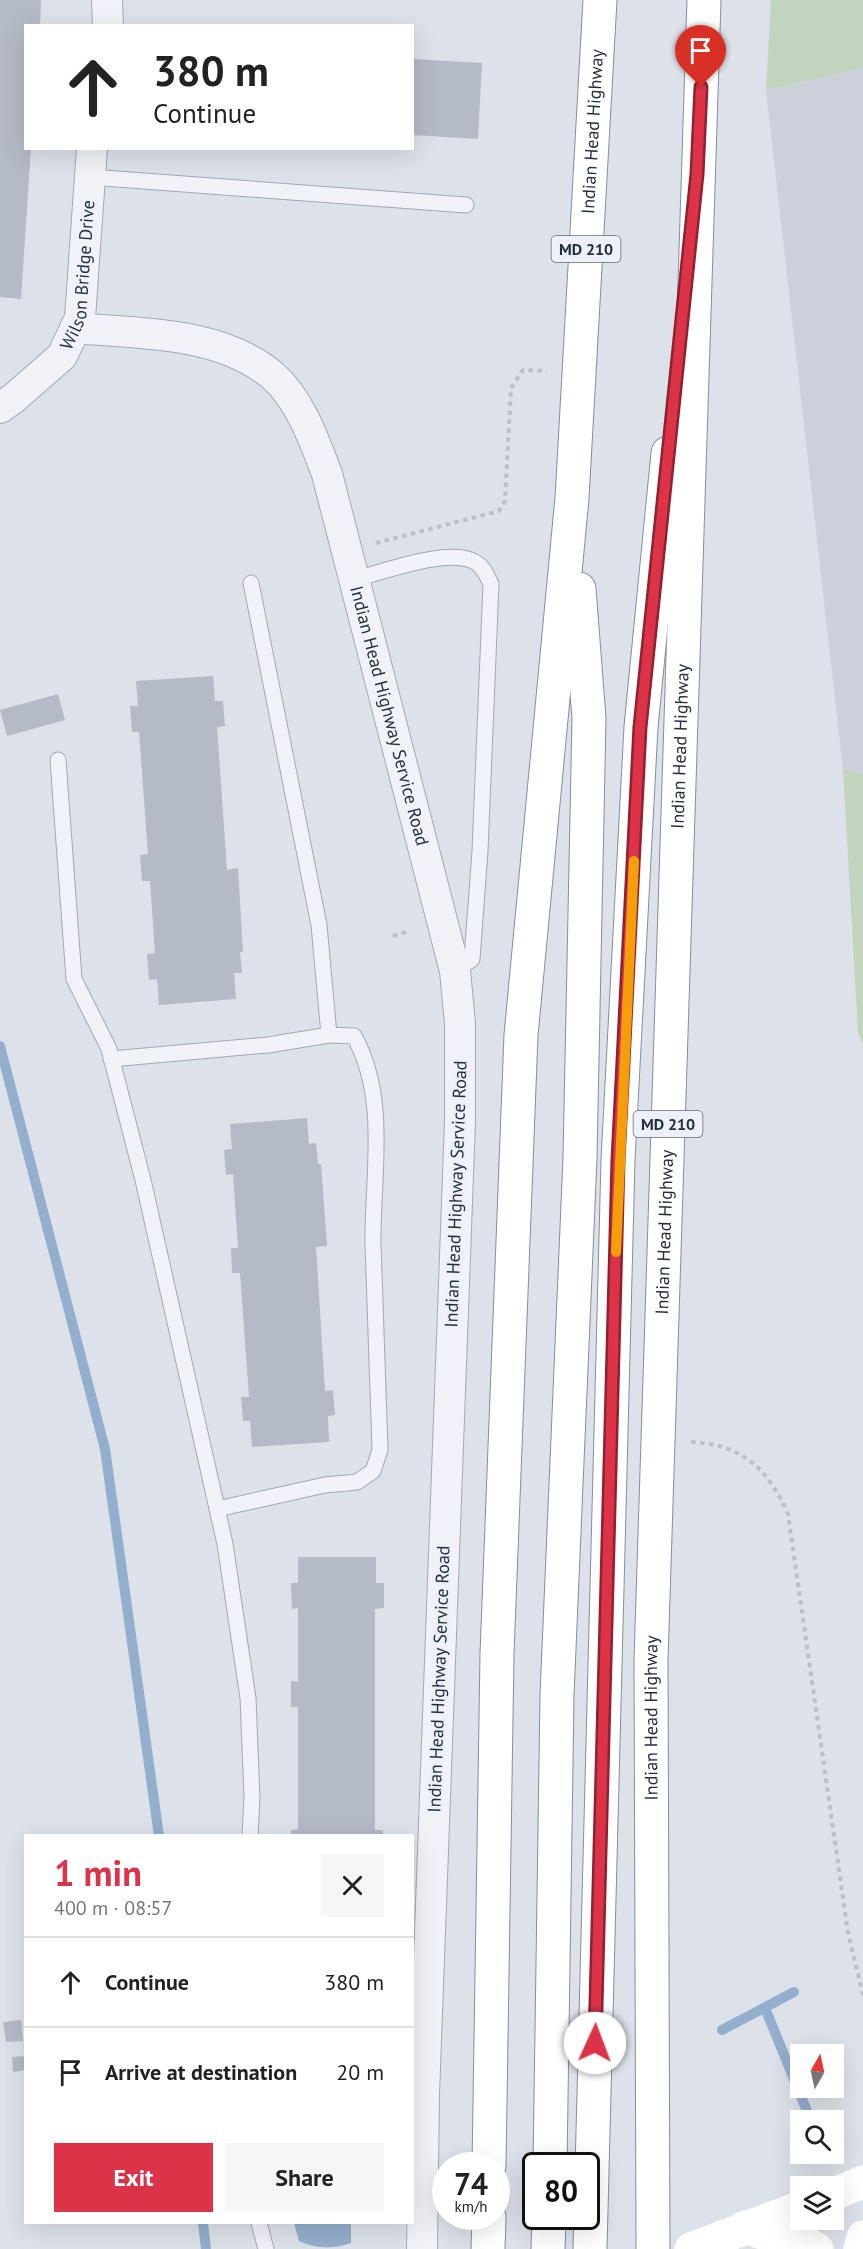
<!DOCTYPE html>
<html lang="en">
<head>
<meta charset="utf-8">
<style>
	body { margin:0; font-family:"PT Sans",sans-serif; background:#f6f6f6; color:#222; height:100vh; display:flex; flex-direction:column; font-size:22px; white-space:nowrap }
	* { box-sizing:border-box; margin:0 }
	p { font-size:20px; color:#767676 }
	.icon { flex:none; width:33px; height:33px; fill:none; stroke:currentColor; stroke-width:2; stroke-linecap:round; stroke-linejoin:round }
	.map { position:relative; flex:1; overflow:hidden }
	.drawer { position:absolute; left:24px; top:1834px; width:390px; height:390px; display:flex; flex-direction:column; background:#fff; border-radius:0px; box-shadow:0 6px 24px #0002 }
	.drawer>* { flex:none }
	.banner { position:absolute; left:24px; top:24px; width:390px; height:126px; border-radius:0px; box-shadow:0 6px 24px #0002; background:#fff; color:#222; overflow:hidden }
	.needle { width:39px; rotate:9deg }
	.buttons { position:absolute; left:790px; top:2044px; display:grid; gap:12px }
	.buttons a { display:grid; place-items:center; width:54px; height:54px; border-radius:0px; background:#fff; box-shadow:0 6px 24px #0002; font-size:30px }
	.speed { position:absolute; left:432px; top:2152px; display:flex; gap:12px; font-size:30px; font-weight:700; text-align:center }
	.speed>* { display:grid; place-content:center; width:78px; height:78px; border-radius:50%; background:#fff; box-shadow:0 6px 24px #0002; line-height:1 }
	.speed small { font-size:15px; font-weight:400 }
	.speed .limit { border:3px solid #111; border-radius:9px; background:#fff; color:#111 }
	.pin { position:absolute; display:grid; place-items:center; width:51px; height:51px; color:#fff; margin:-62px -26px; border-radius:50% 50% 50% 0; rotate:-45deg; box-shadow:0 0 6px #0007 }
	.pin .icon { rotate:45deg }
	.me { position:absolute; width:66px; margin:-33px; rotate:2deg; stroke-linejoin:round; filter:drop-shadow(0 0 4px #0008) }
	.turn { display:flex; align-items:center; gap:21px; height:126px; padding:0 30px; font-size:27px }
	.turn .icon { width:78px; height:78px; stroke-width:2.5 }
	.turn b { display:block; font-size:42px; line-height:51px }
	.round { display:grid; place-items:center; flex:none; width:63px; height:63px; border-radius:0px; background:#f6f6f6 }
	.head { display:flex; align-items:center; justify-content:space-between; height:102px; padding:0 30px }
	h1 { font-size:36px; font-weight:700; line-height:45px; color:#dd3349 }
	.button { display:flex; gap:12px; margin-top:auto; padding:12px 30px }
	.button a { flex:1; height:69px; border-radius:0px; background:#dd3349; color:#fff; font-size:24px; font-weight:700; line-height:69px; text-align:center }
	.button a+a { background:#f6f6f6; color:#222 }
	ul { padding:0; list-style:none }
	li { display:flex; align-items:center; gap:18px; height:90px; padding:0 30px; border-top:2px solid #e0e0e0 }
	li div { flex:1 }
	li b { display:block; font-size:22px }
	li em { font-style:normal }
	.map>svg:first-child { display:block }
</style>
</head>
<body>
<div class="map">
<svg width="863" height="2249" viewBox="0 0 863 2249">
	<rect width="100%" height="100%" fill="#dde1e9"/>
	<path fill="#cbd0db" d="M863 68V774L843 769 766 90Z"/>
	<path fill="#c2d4bd" d="M771 0H863V68L766 90Z
		M843 769 863 774V1046L858 1032Z"/>
	<path fill="#94aecd" d="M294 2223H351V2243C335 2249 315 2249 299 2241Z"/>
	<g fill="none" stroke-linecap="round" stroke-linejoin="round">
		<path stroke="#94aecd" stroke-width="10" d="M0 1046 105 1449 159 1836
			M765 2008 811 2121
			M722 2030 794 1992
			M203 2223 206 2249"/>
	</g>
	<path fill="#b4bac6" d="M0 0H41L40 26H26V148H31L21 299 0 297Z
		M412 59 482 63 478 139 412 135Z
		M213 676 215 701H223L225 726 217 727 227 870 238 868 243 952H240L242 973H234L236 999 159 1005 157 979 149 980 147 954 155 953 150 881H142L140 855 148 854 139 732H132L130 706H138L136 681Z
		M58 694 65 720 7 736 0 710Z
		M307 1118 309 1144 316 1143 318 1164H321L327 1246 316 1247 325 1391 333 1390 335 1415 328 1416 329 1442 252 1447 250 1421H243L241 1397H249L240 1273H232L231 1248H238L233 1174 226 1175 224 1150 232 1149 230 1124Z
		M298 1557H376V1583H384V1608L375 1609V1830H383V1836H291V1830L298 1829V1707H291V1681L298 1682V1608L292 1609 291 1583H298Z
		M21 2020 23 2041 6 2042 3 2022Z
		M26 2056V2070L13 2072 12 2057Z"/>
	<g fill="none" stroke-linecap="round" stroke-linejoin="round">
		<defs>
			<path id="lane" d="M90 177 466 205
				M355 579C384 572 449 547 475 562 484 567 487 576 491 584L480 851 472 959 455 971
				M58 760 74 979 109 1049 143 1180 225 1544 248 1698 252 1797 250 1836
				M111 1059 268 1045 329 1035
				M217 1509 325 1485 357 1482 373 1471 380 1450C378 1381 375 1312 373 1244 372 1176 389 1099 354 1036L329 1035 319 925 251 583
				M259 2223 266 2249"/>
			<g id="street">
				<path d="M107 0 108 26"/>
				<path id="s1" d="M75 328C140 334 219 331 272 375 300 399 314 440 327 474L455 971 460 1023V1121L424 2094 422 2249"/>
				<path id="s2" d="M0 408 14 398 62 356 80 318 92 148"/>
			</g>
			<g id="highway">
				<path id="s3" d="M489 2166 497 1654 521 1035 572 498 600 0"/>
				<path d="M550 2166 557 1695 580 1158 589 718 579 589"/>
				<path d="M488 2249 489 2217"/>
				<path d="M548 2249 549 2217"/>
				<path d="M590 2249 618 1160 641 727 668 453"/>
				<path id="s4" d="M653 2249 651 1660 704 0"/>
			</g>
		</defs>
		<use href="#lane" stroke="#a2a8b3" stroke-width="17"/>
		<use href="#street" stroke="#a2a8b3" stroke-width="32"/>
		<use href="#highway" stroke="#838ea1" stroke-width="35"/>
		<path stroke="#bbbfc8" stroke-width="4" stroke-dasharray="4.5 4.5" stroke-linecap="butt" d="M376 543 499 511 505 501 511 388 523 370 547 371
			M393 936 410 931
			M691 1442C742 1444 768 1469 788 1514L848 1933 863 1995"/>
		<use href="#lane" stroke="#f0f2f7" stroke-width="15"/>
		<use href="#street" stroke="#f0f2f7" stroke-width="30"/>
		<path stroke="#fff" stroke-width="33" d="M834 2194 863 2182
			M745 2227 782 2240 806 2243 817 2249
			M691 2249 801 2207
			M860 2249 863 2237"/>
		<use href="#highway" stroke="#fff" stroke-width="33"/>
	</g>
	<g fill="none" stroke-linecap="round" stroke-linejoin="round">
		<defs>
			<path id="route" d="M595 2043 618 1160 640 727 697 174 701 87"/>
		</defs>
		<use href="#route" stroke="#90212f" stroke-width="15"/>
		<use href="#route" stroke="#dd3349" stroke-width="10"/>
		<path stroke="#f59e0b" stroke-width="10" d="M616 1252 634 861"/>
	</g>
	<g text-anchor="middle" stroke-width="6" stroke-linejoin="round" paint-order="stroke">
		<g fill="#edf0f6" stroke="#616877" stroke-width="1.5">
			<rect x="551.5" y="236" width="69" height="26" rx="4.5"/>
			<rect x="633.5" y="1111" width="69" height="26" rx="4.5"/>
		</g>
		<g font-size="16" font-weight="bold" fill="#252e41">
			<text x="586" y="255">MD 210</text>
			<text x="668" y="1130">MD 210</text>
		</g>
		<g font-size="18" fill="#252e41" stroke="#edf0f6">
			<text dy="6" stroke="none"><textPath href="#s3" startOffset="2038">Indian Head Highway</textPath></text>
			<text dy="6" stroke="none"><textPath href="#s2" startOffset="165">Wilson Bridge Drive</textPath></text>
			<text dy="6" stroke="none"><textPath href="#s1" startOffset="570">Indian Head Highway Service Road</textPath></text>
			<text dy="6" stroke="none"><textPath href="#s4" startOffset="1503">Indian Head Highway</textPath></text>
			<text transform="translate(456 1194) rotate(-88)" y="6">Indian Head Highway Service Road</text>
			<text dy="6" stroke="none"><textPath href="#s4" startOffset="1017">Indian Head Highway</textPath></text>
			<text transform="translate(439 1679) rotate(-88)" y="6">Indian Head Highway Service Road</text>
			<text dy="6" stroke="none"><textPath href="#s4" startOffset="531">Indian Head Highway</textPath></text>
		</g>
	</g>
</svg>
<div class="buttons">
<a><svg class="needle" viewBox="-14 -14 28 28"><path d="M0-13l5 13h-10z" fill="#e53935"/><path d="M0 13l5-13h-10z" fill="#767676"/></svg></a>
<a><svg class="icon" aria-label="search" viewBox="0 0 24 24"><circle cx="10" cy="10" r="6"/><path d="M15 15l6 6"/></svg></a>
<a><svg class="icon" aria-label="layers" viewBox="0 0 24 24"><path d="M12 4l9 5-9 5-9-5zM3 14l9 5 9-5"/></svg></a>
</div>
<div class="speed"><div>74<small>km/h</small></div><div class="limit">80</div></div>
<div class="pin" style="left:701px;top:87px;background:#d93025"><svg class="icon" aria-label="arrive" viewBox="0 0 24 24"><path d="M6 21V4h12l-3 4 3 4H6"/></svg></div>
<svg class="me" style="left:595px;top:2043px" viewBox="-20 -20 40 40"><circle r="19" fill="#fff"/><path d="M0-13L10 11 0 6-10 11z" fill="#dd3349"/></svg>
<div class="banner">
<div class="turn"><svg class="icon" aria-label="ahead" viewBox="0 0 24 24"><path d="M12 20V5M6 11l6-6 6 6"/></svg><div><b>380 m</b>Continue</div></div>
</div>
<section class="drawer">
<div class="head"><div><h1>1 min</h1><p>400 m · 08:57</p></div><a class="round"><svg class="icon" aria-label="close" viewBox="0 0 24 24"><path d="M6 6l12 12M18 6L6 18"/></svg></a></div>
<ul>
<li><svg class="icon" aria-label="ahead" viewBox="0 0 24 24"><path d="M12 20V5M6 11l6-6 6 6"/></svg><div><b>Continue</b></div><em>380 m</em></li>
<li><svg class="icon" aria-label="arrive" viewBox="0 0 24 24"><path d="M6 21V4h12l-3 4 3 4H6"/></svg><div><b>Arrive at destination</b></div><em>20 m</em></li>
</ul>
<div class="button"><a>Exit</a><a>Share</a></div>
</section>
</div>
</body>
</html>
